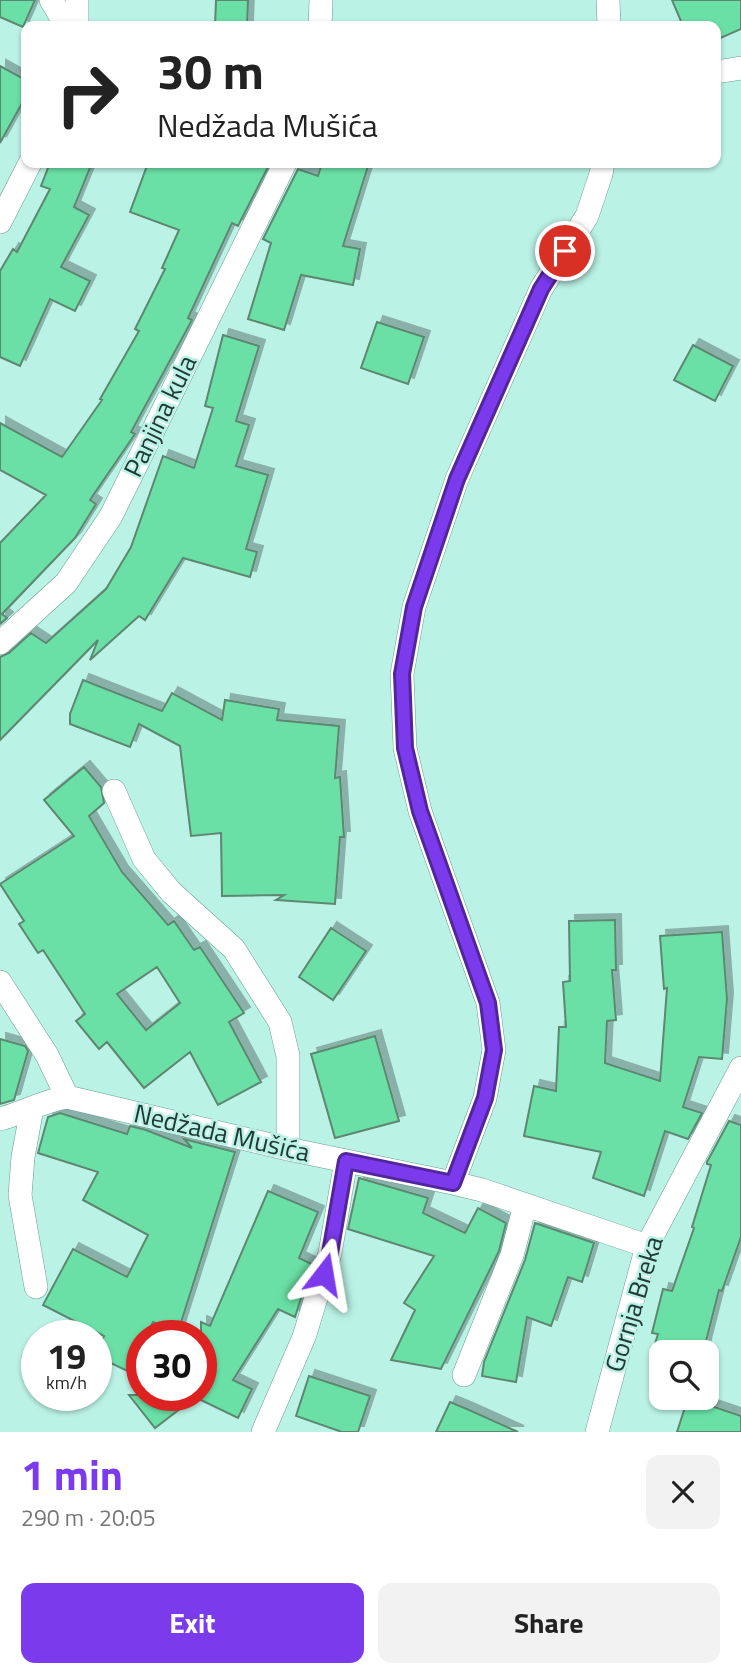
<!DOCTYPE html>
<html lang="en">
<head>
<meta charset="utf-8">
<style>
	body { margin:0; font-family:"Titillium Web",sans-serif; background:#f2f2f2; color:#222; height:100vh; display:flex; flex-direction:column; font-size:26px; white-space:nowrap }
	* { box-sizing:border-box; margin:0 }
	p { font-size:23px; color:#767676 }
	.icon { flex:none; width:38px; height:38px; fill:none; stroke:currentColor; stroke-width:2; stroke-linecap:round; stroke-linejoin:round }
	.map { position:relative; height:1432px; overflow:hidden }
	.sheet { display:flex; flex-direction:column; background:#fff; flex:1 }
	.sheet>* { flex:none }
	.guide { position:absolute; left:21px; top:21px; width:700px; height:147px; border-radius:14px; box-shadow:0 2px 5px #0004; background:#fff; color:#222; overflow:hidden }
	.tools { position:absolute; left:649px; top:1340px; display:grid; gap:14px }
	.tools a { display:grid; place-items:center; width:70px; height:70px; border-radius:14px; background:#fff; box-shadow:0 2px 5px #0004; font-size:35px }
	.speed { position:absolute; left:21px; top:1320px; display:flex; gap:14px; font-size:35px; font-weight:700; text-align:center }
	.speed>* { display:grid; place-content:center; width:91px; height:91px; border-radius:50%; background:#fff; box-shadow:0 2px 5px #0004; line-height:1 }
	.speed small { font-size:18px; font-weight:400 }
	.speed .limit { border:10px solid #d22; background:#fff; color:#111 }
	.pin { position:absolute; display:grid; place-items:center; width:60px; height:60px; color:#fff; margin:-30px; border:4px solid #fff; border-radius:50%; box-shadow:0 2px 7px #0007 }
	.me { position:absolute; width:77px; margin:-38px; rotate:14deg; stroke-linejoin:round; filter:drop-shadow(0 0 5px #0008) }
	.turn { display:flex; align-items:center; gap:24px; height:147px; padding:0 21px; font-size:32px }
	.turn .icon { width:91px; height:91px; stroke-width:2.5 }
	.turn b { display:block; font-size:49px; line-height:60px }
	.round { display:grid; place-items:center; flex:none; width:74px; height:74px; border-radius:14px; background:#f2f2f2 }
	.headline { display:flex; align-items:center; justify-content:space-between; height:119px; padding:0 21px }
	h1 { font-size:42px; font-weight:700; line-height:52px; color:#7c3aed }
	.action { display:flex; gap:14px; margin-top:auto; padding:14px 21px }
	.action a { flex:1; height:80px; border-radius:14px; background:#7c3aed; color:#fff; font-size:28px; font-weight:700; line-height:80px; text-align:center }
	.action a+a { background:#f2f2f2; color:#222 }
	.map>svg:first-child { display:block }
</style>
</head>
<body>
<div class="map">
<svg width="741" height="1432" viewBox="0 0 741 1432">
	<defs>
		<filter id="shadow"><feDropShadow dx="6" dy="-6" stdDeviation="0" flood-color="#0004"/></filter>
	</defs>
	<rect width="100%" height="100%" fill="#bbf2e6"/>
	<path fill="#6be0a6" stroke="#5d8770" stroke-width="2" fill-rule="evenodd" filter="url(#shadow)" d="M0 0H35L23 27 0 17Z
		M216 0H248L247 26H215Z
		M672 0H741V29L716 40V26H683Z
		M0 66 26 80V96L0 143Z
		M50 163H92L74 207 89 215 61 267 90 281 75 311 50 299 20 366 0 357V271L13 249 17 252 50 189 41 186Z
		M148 163H270L238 226 232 223 188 318 192 320 131 432 135 434 90 500 96 504 75 538 2 614 7 618 0 624V543L46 495 0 470V423L62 457 102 400 100 399 139 331 135 329 165 269 162 268 179 230 130 212Z
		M322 163H369L343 246 360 249 353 285 301 275 284 330 248 319 271 243 263 239 298 169 318 176Z
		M377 322 424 337 408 384 361 368Z
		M223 335 259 346 236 421 249 425 236 466 268 475 246 549 257 552 250 577 183 558 145 620 139 616 90 660 98 640 0 740V657L9 653 31 633 46 643 106 589 131 547 163 456 194 468 213 408 205 406Z
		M693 345 733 366 715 401 674 380Z
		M83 680 162 711 172 693 222 720 225 700 279 709 277 720 339 726 335 778 340 777 344 837H340L335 904 276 900 284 895 222 896 221 833 191 836 180 746 139 724 130 747 70 724V714Z
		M84 767 101 787 104 803 89 816 122 872 168 925 174 921 194 950 200 947 244 1013 229 1022 261 1082 218 1105 190 1052 144 1088 107 1042 99 1049 76 1021 85 1014 43 950 38 953 19 924 24 921 0 884 74 836 44 800ZM157 967 180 1003 146 1030 117 994Z
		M615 920 616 970H612L616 1020 607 1021 605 1063 660 1081 667 988 664 989 660 936 722 932 727 999 722 1059 699 1057 683 1107 702 1113 688 1139 665 1131 644 1196 593 1178 601 1152 524 1136 534 1086 556 1091 559 1027H566L563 982 570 981 569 921Z
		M331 928 366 951 333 1000 299 977Z
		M375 1036 399 1121 335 1138 311 1054Z
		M0 1039 25 1046 28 1051 14 1100 0 1104Z
		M60 1113 127 1134 130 1126 146 1130 192 1148 184 1139 235 1152 178 1332 153 1322 147 1335H142V1378L96 1356 104 1336 43 1305 73 1249 127 1277 148 1235 83 1200 98 1172 38 1153 48 1117Z
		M729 1121 741 1125V1237L722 1291 719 1290 703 1353H652L658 1334 652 1333 663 1289 672 1291 694 1228 692 1227 711 1165 707 1164V1162Z
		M359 1178 428 1198 423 1213 465 1233 478 1208 506 1223 499 1251 441 1369 391 1360 415 1310 404 1303 434 1256 348 1229Z
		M268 1191 318 1212 299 1258 312 1264 295 1317 278 1309 233 1380 252 1389 238 1418 201 1400V1322L210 1326Z
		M535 1223 594 1243 582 1282 568 1277 551 1326 527 1317 516 1382 482 1376 484 1362 525 1260Z
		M309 1376 370 1396 358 1432H342L296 1416Z
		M129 1395H198L155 1428Z
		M688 1398 741 1416V1432H677Z
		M450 1402 467 1409 518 1432H436Z"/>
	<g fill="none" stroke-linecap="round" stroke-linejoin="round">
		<defs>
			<path id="minor" d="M51 0 60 15 74 26
				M77 0V26
				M608 0 609 26
				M320 26 321 0
				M716 72 741 68
				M0 222 30 163
				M0 643 66 583 111 516 285 163
				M114 791 144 859 171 892 234 949 280 1022 288 1056V1149
				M0 982 47 1055 67 1097
				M32 1108 23 1157 20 1195 36 1287
				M0 1119C23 1113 43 1101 67 1097L288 1149 453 1183 482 1190 647 1246
				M453 1183 485 1098 494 1050 488 1003 420 811 405 748 402 674 414 607 457 479 541 289 587 216 601 174 603 163
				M464 1375 512 1255 525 1205
				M263 1432 304 1337 330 1253 346 1161
				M597 1432 647 1246 741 1068"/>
		</defs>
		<use href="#minor" stroke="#679c91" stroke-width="24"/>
		<use href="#minor" stroke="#fff" stroke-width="23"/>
	</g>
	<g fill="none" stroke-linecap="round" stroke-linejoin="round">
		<defs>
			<path id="route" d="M324 1274 330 1253 346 1161 453 1183 485 1098 494 1050 488 1003 420 811 405 748 402 674 414 607 457 479 541 289 565 251"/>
		</defs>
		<use href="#route" stroke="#51269a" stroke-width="18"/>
		<use href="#route" stroke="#7c3aed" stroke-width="12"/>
	</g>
	<g text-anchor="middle" stroke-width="5" stroke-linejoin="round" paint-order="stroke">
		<g font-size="26" fill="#223833" stroke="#bbf2e6">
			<text transform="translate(160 416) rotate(-64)" y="9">Panjina kula</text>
			<text transform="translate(222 1133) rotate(13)" y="9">Nedžada Mušića</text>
			<text transform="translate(634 1304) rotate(-73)" y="9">Gornja Breka</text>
		</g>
	</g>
</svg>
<div class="tools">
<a><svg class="icon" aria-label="search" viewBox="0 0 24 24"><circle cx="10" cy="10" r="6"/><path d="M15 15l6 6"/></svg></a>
</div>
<div class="speed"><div>19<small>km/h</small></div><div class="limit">30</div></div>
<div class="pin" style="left:565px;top:251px;background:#d93025"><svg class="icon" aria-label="arrive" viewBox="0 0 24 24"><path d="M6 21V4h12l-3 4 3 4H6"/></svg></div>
<svg class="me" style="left:324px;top:1274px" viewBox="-20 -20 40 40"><path d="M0-17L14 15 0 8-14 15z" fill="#7c3aed" stroke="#fff" stroke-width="4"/></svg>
<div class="guide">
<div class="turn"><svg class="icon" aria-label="right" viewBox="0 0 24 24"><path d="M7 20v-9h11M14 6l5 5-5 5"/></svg><div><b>30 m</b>Nedžada Mušića</div></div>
</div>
</div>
<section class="sheet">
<div class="headline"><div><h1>1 min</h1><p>290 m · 20:05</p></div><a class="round"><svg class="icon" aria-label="close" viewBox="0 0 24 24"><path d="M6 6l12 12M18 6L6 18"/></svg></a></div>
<div class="action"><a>Exit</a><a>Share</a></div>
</section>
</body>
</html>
